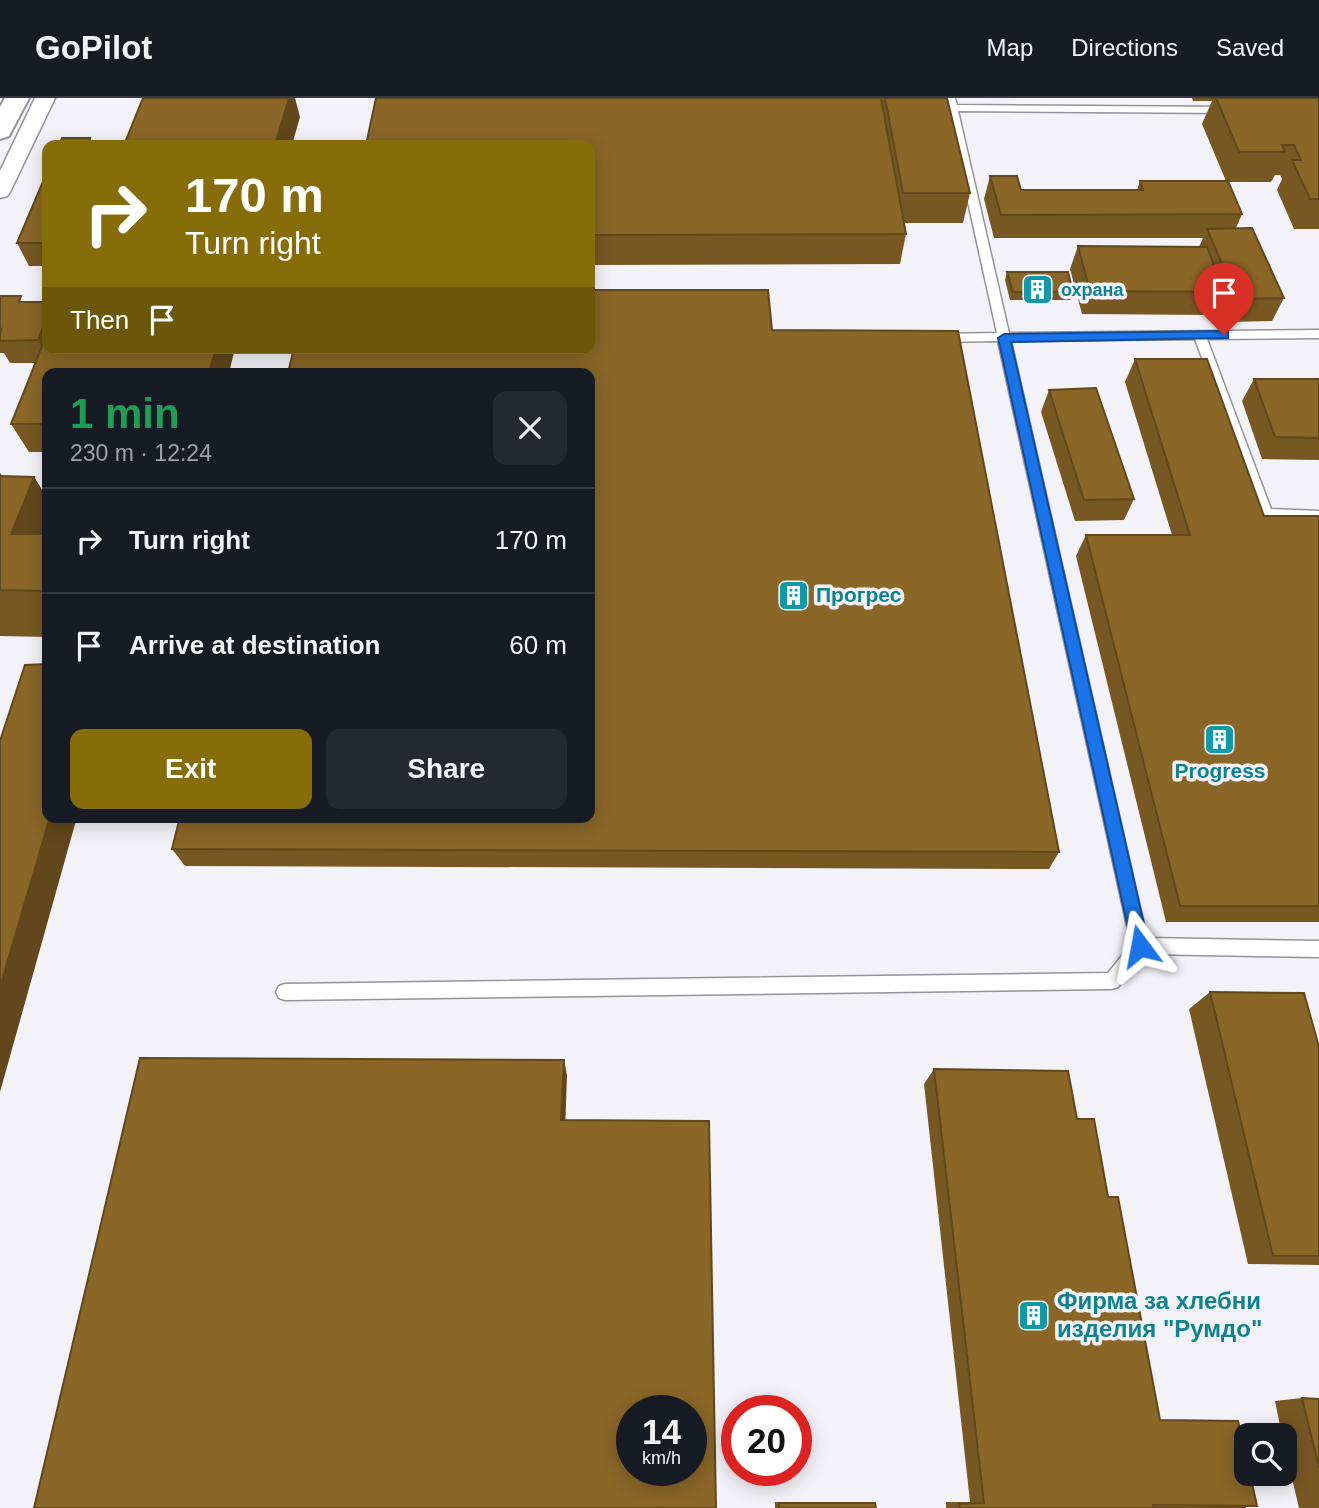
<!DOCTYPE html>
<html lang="en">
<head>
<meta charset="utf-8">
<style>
	body { margin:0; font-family:Arial,sans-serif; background:#242831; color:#f1f3f6; height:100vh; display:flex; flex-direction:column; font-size:26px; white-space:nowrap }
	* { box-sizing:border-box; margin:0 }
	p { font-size:23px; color:#9ea1a6 }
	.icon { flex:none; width:38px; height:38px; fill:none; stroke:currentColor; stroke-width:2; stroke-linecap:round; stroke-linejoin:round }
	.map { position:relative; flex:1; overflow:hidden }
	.panel { position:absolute; left:42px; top:270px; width:553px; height:455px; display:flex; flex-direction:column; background:#171b24; border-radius:14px; box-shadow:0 4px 18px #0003 }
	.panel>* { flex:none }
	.banner { position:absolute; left:42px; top:42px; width:553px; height:214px; border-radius:14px; box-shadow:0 4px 18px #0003; background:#876c0a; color:#fff; overflow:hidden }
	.controls { position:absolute; left:1234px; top:1325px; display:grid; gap:14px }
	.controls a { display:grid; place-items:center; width:63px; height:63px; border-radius:14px; background:#171b24; box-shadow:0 4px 18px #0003; font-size:35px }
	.speed { position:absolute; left:616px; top:1297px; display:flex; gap:14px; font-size:35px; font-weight:700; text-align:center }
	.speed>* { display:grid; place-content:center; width:91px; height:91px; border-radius:50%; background:#171b24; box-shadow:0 4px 18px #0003; line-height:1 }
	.speed small { font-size:18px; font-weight:400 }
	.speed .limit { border:10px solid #d22; background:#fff; color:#111 }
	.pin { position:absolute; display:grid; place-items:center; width:60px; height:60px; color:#fff; margin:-72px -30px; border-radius:50% 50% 50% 0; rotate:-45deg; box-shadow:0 0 7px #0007 }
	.pin .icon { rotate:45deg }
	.me { position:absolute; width:77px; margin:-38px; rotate:347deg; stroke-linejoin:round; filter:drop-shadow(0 0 5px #0008) }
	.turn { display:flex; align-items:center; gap:24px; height:147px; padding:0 28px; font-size:32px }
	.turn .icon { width:91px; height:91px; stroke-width:2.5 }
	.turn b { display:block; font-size:49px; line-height:60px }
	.then { display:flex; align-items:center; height:66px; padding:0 28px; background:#0003; gap:14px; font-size:26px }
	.round { display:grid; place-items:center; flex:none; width:74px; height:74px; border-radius:14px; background:#242831 }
	.overview { display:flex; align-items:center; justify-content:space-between; height:119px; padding:0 28px }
	h1 { font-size:42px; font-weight:600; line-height:52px; color:#1e9e55 }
	.primary-button { display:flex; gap:14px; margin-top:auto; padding:14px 28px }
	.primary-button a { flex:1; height:80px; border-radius:14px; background:#876c0a; color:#fff; font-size:28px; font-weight:600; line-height:80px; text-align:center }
	.primary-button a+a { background:#242831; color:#f1f3f6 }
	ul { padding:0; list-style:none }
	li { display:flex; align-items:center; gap:21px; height:105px; padding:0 28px; border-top:2px solid #363941 }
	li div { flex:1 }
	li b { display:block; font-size:26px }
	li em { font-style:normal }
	header { display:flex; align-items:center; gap:42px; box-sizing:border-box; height:98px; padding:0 35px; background:#171b24; border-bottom:2px solid #363941 }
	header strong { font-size:33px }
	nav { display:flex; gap:38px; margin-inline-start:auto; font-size:24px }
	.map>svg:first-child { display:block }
</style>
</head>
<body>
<header>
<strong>GoPilot</strong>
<nav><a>Map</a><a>Directions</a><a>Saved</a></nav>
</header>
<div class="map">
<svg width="1319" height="1410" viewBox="0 0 1319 1410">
	<rect width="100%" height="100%" fill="#f3f2f8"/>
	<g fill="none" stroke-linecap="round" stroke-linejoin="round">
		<defs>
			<path id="lane" d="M945 0H955L957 7 1230 9 1235 12 1230 15 958 13 1009 235 1319 232V240L1207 241 1271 411 1319 413V423L1261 420 1195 241 1011 243 1147 840 1319 843V859L1144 856 1118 889 1112 891 285 902 279 900 276 894 279 888 285 886 1108 875 1131 846 998 243 940 244 934 240 940 236 997 235Z"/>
			<path id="street" d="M35 0H55L10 94 7 98 0 100V73Z"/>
			<path id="primary" d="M5 0H29L9 38 0 41V9Z"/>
		</defs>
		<use href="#lane" stroke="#949398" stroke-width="3"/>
		<use href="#street" stroke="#949398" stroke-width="3"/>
		<use href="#primary" stroke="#949398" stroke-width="4"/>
		<use href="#lane" fill="#fff" fill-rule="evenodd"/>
		<use href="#street" fill="#fff" fill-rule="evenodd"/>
		<use href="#primary" fill="#fff" fill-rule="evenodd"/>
	</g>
	<path fill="#775822" d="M376 0H947L970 95 963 125H904L906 136 900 166 590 167V47Z
		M1192 0H1319V131H1294L1277 92 1282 81 1280 77H1275L1271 84H1228L1242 116 1236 130 1284 200 1272 223 1225 224 1218 205 1213 217 1082 216 1070 171 1078 148 1199 149 1203 140H994L984 101 990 78 1021 92H1137L1140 83H1226L1202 26 1212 3H1193Z
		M47 74V168H29L17 145Z
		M1007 174 1073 194 1071 202H1010L1005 182Z
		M0 198 25 204H47V354H29L11 326 35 265H10L4 255H0Z
		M772 232 1059 754 1049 771 185 768 172 751Z
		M1135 261 1264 418H1319V824H1166L1076 458 1086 437H1172L1125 284Z
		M1254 281H1319V362L1262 361 1242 303Z
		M1049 292 1134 401 1124 422 1075 423 1041 314Z
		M0 375 2 378 34 379 47 400V539L0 538Z
		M1210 894 1319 949V1167L1248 1166 1189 911Z
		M934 971 1077 1021 1108 1099 1160 1322 1244 1408 1245 1410H946V1404H970L924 986Z
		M1302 1300 1319 1301V1410H1299L1284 1347V1337H1282L1275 1303Z
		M775 1404H868L875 1405 876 1410H775Z"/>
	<path fill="#61471b" d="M289 0H295L300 19 292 47H275Z
		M90 40 93 47H87Z
		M47 219V250L51 265 38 242Z
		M216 250H235L229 275H209Z
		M0 375 22 408 34 379 47 400V477L11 436 0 393Z
		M50 719H77L0 994V889Z
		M564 962 567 977 565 1035 561 1022Z"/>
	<path fill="#8a6627" stroke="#61471b" stroke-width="2" fill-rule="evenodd" d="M143 0H289L275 47H124Z
		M376 0H881L906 136 590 137V47H366Z
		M885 0H947L970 95H903Z
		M1216 0H1319V101H1310L1292 62H1301L1294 47H1282L1285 54H1239Z
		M62 40H90L87 47H59Z
		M47 74V145H17Z
		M990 78H1017L1021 92H1143L1140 83H1228L1242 116 1001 117Z
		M1252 130 1284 200 1237 201 1207 131Z
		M1078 148 1207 149 1224 194 1090 193Z
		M1007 174H1068L1073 194H1013Z
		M590 192H768L772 232 958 233 1059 754 172 751 180 719H590V275H288L294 250H590Z
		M0 198H21L19 204H47V219L38 242 0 243V236L1 232 0 233Z
		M47 236V250H216L209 275H47V326H11Z
		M1135 261H1207L1264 418H1319V808H1180L1086 437H1190Z
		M1254 281H1319V340L1275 339Z
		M1096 290 1134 401 1084 402 1049 292Z
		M0 378 34 379 11 436H47V493L0 492Z
		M47 566V719H50L0 889V643L25 567Z
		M1210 894 1304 895 1319 949V1158H1273Z
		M140 960 564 962 561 1022 709 1023 716 1410H34ZM632 1312H691V1372H632Z
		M934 971 1068 973 1077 1021H1094L1108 1099H1118L1160 1322 1238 1323 1246 1357V1376H1250L1257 1408 1153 1407 1154 1410H960L959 1406 984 1405Z
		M1302 1300 1319 1301V1370Z
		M779 1405H875L876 1410H779Z
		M1153 1407 1244 1408 1245 1410H1154Z"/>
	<path fill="#1a73e8" stroke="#114b97" stroke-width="2" d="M1224 233 1228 234V240L1011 244 1149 848 1146 853 1140 856 1134 853 1132 848 998 240 1004 236Z"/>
	<defs>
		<symbol id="building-square" viewBox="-11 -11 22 22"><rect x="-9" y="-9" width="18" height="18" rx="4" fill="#0f9aa8" stroke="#f3f2f8"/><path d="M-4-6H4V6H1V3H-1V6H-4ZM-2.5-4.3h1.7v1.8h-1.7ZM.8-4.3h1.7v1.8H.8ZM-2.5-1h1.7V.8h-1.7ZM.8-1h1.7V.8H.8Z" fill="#fff"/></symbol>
	</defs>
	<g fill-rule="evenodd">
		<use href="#building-square" x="1020" y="174" width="35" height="35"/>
		<use href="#building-square" x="776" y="480" width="35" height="35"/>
		<use href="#building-square" x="1202" y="624" width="35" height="35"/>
		<use href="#building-square" x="1016" y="1200" width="35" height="35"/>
	</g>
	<g text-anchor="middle" stroke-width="7" stroke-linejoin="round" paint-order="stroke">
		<g font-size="18" font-weight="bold" fill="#0d838f" stroke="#f3f2f8" text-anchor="start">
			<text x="1061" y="198">охрана</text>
		</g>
		<g font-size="21" font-weight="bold" fill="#0d838f" stroke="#f3f2f8" text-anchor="start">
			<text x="816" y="504">Прогрес</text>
			<text x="1220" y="680" text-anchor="middle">Progress</text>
		</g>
		<g font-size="24" font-weight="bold" fill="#0d838f" stroke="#f3f2f8" text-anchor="start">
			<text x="1057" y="1211">Фирма за хлебни<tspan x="1057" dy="28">изделия "Румдо"</tspan></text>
		</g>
	</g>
</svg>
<div class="controls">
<a><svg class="icon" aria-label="search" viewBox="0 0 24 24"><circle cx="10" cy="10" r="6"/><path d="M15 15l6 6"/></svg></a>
</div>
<div class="speed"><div>14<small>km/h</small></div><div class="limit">20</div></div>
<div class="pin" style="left:1224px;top:237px;background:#d93025"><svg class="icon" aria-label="arrive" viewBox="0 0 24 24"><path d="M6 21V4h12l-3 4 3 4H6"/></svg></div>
<svg class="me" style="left:1140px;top:848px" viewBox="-20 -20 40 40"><path d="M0-17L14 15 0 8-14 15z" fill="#1a73e8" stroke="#fff" stroke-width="4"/></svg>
<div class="banner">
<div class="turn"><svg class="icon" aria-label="right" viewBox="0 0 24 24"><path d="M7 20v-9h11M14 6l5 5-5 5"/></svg><div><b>170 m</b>Turn right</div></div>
<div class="then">Then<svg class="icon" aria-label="arrive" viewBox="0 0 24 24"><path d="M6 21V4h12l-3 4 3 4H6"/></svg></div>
</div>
<section class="panel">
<div class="overview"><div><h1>1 min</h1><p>230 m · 12:24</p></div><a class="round"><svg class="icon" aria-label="close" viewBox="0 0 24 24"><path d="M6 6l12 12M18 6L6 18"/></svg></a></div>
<ul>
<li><svg class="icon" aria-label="right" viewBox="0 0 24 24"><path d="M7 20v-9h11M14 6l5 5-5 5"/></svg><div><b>Turn right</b></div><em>170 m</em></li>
<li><svg class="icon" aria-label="arrive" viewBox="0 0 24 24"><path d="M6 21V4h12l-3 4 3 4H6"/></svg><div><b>Arrive at destination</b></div><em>60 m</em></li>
</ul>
<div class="primary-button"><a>Exit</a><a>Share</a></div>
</section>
</div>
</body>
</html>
